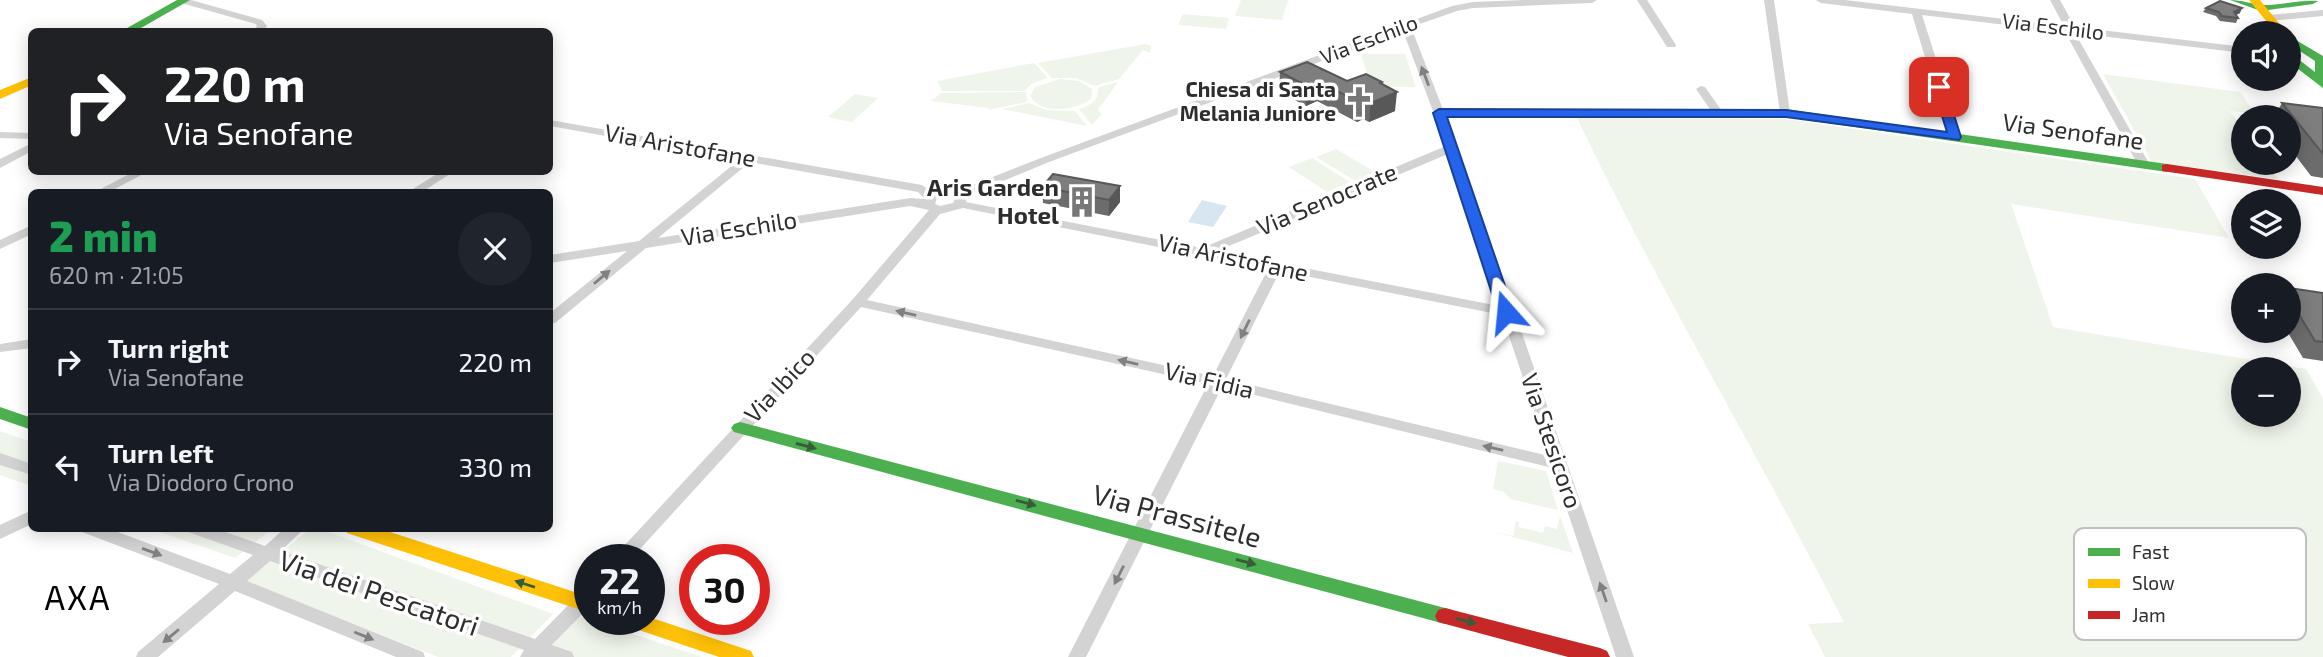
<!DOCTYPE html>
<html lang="en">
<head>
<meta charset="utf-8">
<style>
	body { margin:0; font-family:"Exo 2",sans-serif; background:#20242c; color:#f1f3f6; height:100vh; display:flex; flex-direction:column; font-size:26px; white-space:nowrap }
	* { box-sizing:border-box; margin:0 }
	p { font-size:23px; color:#9ea1a6 }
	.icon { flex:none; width:38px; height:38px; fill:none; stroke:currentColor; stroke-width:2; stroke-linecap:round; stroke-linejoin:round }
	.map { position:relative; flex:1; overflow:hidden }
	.details { position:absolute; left:28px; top:189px; width:525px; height:343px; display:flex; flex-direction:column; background:#171b24; border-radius:10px; box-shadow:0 4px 18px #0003 }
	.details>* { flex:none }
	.hud { position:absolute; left:28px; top:28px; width:525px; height:147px; border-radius:10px; box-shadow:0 4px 18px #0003; background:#202124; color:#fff; overflow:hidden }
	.fabs { position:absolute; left:2231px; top:21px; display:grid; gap:14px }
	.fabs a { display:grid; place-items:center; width:70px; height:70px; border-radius:50%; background:#171b24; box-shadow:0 4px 18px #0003; font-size:35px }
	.speed { position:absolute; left:574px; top:544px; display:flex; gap:14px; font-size:35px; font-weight:700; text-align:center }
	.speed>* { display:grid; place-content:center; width:91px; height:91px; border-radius:50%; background:#171b24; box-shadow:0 4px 18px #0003; line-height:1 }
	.speed small { font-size:18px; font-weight:400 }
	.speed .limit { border:10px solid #d22; background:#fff; color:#111 }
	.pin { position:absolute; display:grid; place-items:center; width:60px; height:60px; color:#fff; margin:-30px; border-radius:14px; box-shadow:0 4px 10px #0006 }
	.me { position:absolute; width:77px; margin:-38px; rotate:342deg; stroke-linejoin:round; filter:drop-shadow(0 0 5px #0008) }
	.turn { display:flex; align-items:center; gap:24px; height:147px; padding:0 21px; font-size:32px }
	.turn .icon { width:91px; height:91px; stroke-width:2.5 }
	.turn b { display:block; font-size:49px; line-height:60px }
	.round { display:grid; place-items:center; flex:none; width:74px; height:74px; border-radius:37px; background:#20242c }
	.headline { display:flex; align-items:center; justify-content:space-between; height:119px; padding:0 21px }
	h1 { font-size:42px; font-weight:800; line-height:52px; color:#1e9e55 }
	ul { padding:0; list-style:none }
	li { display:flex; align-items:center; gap:21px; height:105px; padding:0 21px; border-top:2px solid #363941 }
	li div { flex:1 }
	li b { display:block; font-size:26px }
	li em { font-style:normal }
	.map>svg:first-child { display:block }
</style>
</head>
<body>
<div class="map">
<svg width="2323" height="657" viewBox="0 0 2323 657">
	<rect width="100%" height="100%" fill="#fff"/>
	<path fill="#f0f5eb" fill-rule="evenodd" d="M1241 0H1288L1282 20 1235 16Z
		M1183 14 1229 18 1226 29 1178 25Z
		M1146 44 1151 46 1150 53 1143 50 1119 79 1095 86 1076 78H1052L1038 63Z
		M1361 54H1405L1416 87H1371Z
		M1034 63 1048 78 1031 84 1025 91H942L937 81Z
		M2103 74 2240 92 2256 114 2230 111 2243 130 2244 163H2266L2278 179 2152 162Z
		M1060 79 1079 81 1092 89 1091 99C1075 111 1041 115 1030 96L1035 87Z
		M1118 82 1098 110 1102 114 1092 125 1079 109C1090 106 1100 100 1098 87Z
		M1026 92 1027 102 988 110 989 108 931 101 941 93Z
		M855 94 878 98 852 122 828 117Z
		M1029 103 1046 110 1075 111 1087 126 1002 109Z
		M1577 118 1786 119 2195 179 2229 238 2011 204 2053 327 2306 369 2323 399V657H1825L1808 624 1844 622C1757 453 1659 289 1577 118ZM2244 369H2289V415H2244Z
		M1336 149 1375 172 1355 181 1316 157Z
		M1312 158 1350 182 1327 192 1289 167Z
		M0 431 31 442V486L0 475Z
		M1498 461 1546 471 1558 510 1510 499 1504 492 1493 489Z
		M1560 516 1573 553 1491 531 1513 536 1516 521 1519 522V527L1543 533 1545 526 1557 529Z
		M151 529H272L235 558Z
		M310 529H320L553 614 511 657H438L245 581Z
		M579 616 702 657H542Z"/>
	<path fill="#d8e6f2" d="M1202 200 1227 206 1213 227 1188 222Z"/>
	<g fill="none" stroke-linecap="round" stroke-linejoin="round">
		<path fill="#d3d3d3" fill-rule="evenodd" d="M180 0H191L262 20 267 26 263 32H252L257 26 256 24 181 3Z
			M1525 0H1597L1592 3 1473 8 1457 11 1411 27 1458 148 1634 657H1616L1553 468 1222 387 1086 657H1068L1208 384 861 307 630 560H611L853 299 929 210 910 206 646 248 555 323 550 324V313L627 251 550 263V255L639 241 739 160 550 126V120L922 185 932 192 948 188 957 191 1041 158 1452 6 1473 2ZM1403 31 1446 146 1202 248 966 202 967 196 1049 162ZM1448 154 1499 306 1217 251ZM750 162 918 192 925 199 910 198 658 238ZM947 196 955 199 953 203 940 206 935 204 937 198ZM963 208 1268 269 1213 376 867 300 940 214ZM1280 271 1502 315 1549 456 1226 379Z
			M1637 0H1647L1676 45 1675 47H1667Z
			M1764 0H1774L1790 113 1785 116 1780 113Z
			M1816 0H1845L2064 26 2050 0H2060L2075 27 2244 47V53L2075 33 2150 165 2144 169 2138 165 2065 32 1922 15 1961 137 1955 140 1949 137 1912 14 1821 3Z
			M2323 10V16L2269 21 2264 18 2269 15Z
			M1701 86 1705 87 1722 111V115H1714L1696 89Z
			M0 132 32 133V139L0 138Z
			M32 143V151L0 168V159Z
			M133 172H147L109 192H95Z
			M440 172H453L422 192H408Z
			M32 225V234L0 249V240Z
			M32 339V348L0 352V344Z
			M0 453 32 464V475L0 465Z
			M32 510V524L0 539V525Z
			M80 528H107L230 574 253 555 188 532 186 528H214L265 546 285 528H305L281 551 535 639 584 589 590 587V606L552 645 572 652 574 657H520L524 650 270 561 247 581 423 652 425 657H396L235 591 158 657H136L138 652 219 584 82 532Z"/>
		<path fill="#4caf50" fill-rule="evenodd" d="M177 0H190L134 32H120Z
			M2230 0C2242 0 2252 4 2263 5 2281 5 2300 0 2318 1L2313 4 2261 11Z
			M2289 36 2323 56V88L2289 62 2290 59H2298L2315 72V61L2289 44Z
			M1439 109H1785L2167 164 2174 168 2167 172 1785 117 1435 116V110Z
			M0 407 32 418V430L0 419Z
			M740 422 1445 608 1452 610 1455 616 1452 622 1445 624 734 432 731 428 734 424Z"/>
		<path fill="#ffc107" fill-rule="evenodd" d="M2249 0H2260L2287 33H2276Z
			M32 77V85L0 99V90Z
			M345 528H378L590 597V613L347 533Z
			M649 617 751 651 754 657H719L627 626 624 620H649Z"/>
		<path fill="#c62828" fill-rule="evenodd" d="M2167 164 2323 187V195L2162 171V165Z
			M1445 608 1600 648 1607 651 1610 657H1568L1438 622 1435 616 1438 610Z"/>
	</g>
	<path fill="#6c6c6c" d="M2206 8 2240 13 2236 15 2238 18 2236 23 2220 21 2216 16 2203 12Z
		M1280 72 1347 81 1382 84 1395 111 1369 122 1363 119 1357 122 1317 101 1306 106 1279 92Z
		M2282 103 2323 108V178L2311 176 2289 147V117H2274Z
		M1120 186V202L1109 216 1043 203 1042 187Z
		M2289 288 2323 293V361L2303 358 2287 331H2289Z"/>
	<path fill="#585858" d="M2242 8 2240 13 2231 17 2234 12Z
		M1319 82 1317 101 1306 106 1307 86Z
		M1382 82 1380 99 1397 92 1395 111 1369 122 1371 103 1380 83Z
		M1365 100 1363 119 1357 122 1359 102Z
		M1120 186V202L1109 216V200Z"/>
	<path fill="#7e7e7e" stroke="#585858" stroke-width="2" d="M2220 1 2242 8 2234 12 2238 18 2222 16 2219 12 2206 8Z
		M1307 62 1347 81 1366 74 1382 82 1380 83 1397 92 1371 103 1365 100 1359 102 1319 82 1307 86 1280 72Z
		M2282 103 2323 108V154Z
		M1053 174 1120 186 1109 200 1042 187Z
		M2289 288 2323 293V342L2315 341 2289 298Z"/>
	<defs><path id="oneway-solid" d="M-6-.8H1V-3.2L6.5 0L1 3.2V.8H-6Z" transform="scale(1.75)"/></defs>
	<g fill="#808080">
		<use href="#oneway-solid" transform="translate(1425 76) rotate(-111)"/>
		<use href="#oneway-solid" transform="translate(602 277) rotate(-40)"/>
		<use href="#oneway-solid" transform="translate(906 313) rotate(-167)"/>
		<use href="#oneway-solid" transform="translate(1245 329) rotate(116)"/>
		<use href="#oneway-solid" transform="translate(1128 362) rotate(-167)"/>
		<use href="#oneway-solid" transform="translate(1493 448) rotate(-167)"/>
		<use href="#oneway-solid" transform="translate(152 552) rotate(20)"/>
		<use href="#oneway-solid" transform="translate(1119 575) rotate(117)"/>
		<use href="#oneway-solid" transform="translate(1603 592) rotate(-109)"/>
		<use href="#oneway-solid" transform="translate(171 636) rotate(140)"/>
		<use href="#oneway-solid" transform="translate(364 636) rotate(22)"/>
	</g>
	<g fill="#385b3a">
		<use href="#oneway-solid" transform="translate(806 446) rotate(15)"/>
		<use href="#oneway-solid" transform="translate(1026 503) rotate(15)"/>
		<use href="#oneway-solid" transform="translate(1246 562) rotate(15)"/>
		<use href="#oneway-solid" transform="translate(525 584) rotate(-162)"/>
		<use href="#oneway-solid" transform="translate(1466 621) rotate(15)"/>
	</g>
	<path fill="#2563eb" stroke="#184099" stroke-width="2" d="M1939 83 1945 87 1961 137 1959 140 1786 117H1447L1514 312 1506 317 1498 312 1433 113 1439 109 1786 110 1947 132 1933 87Z"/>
	<defs>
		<symbol id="church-bare" viewBox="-9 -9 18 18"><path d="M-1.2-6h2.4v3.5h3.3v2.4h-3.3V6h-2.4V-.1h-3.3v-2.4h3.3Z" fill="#777" stroke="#fff" stroke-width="2.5" paint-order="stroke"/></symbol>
		<symbol id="building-bare" viewBox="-9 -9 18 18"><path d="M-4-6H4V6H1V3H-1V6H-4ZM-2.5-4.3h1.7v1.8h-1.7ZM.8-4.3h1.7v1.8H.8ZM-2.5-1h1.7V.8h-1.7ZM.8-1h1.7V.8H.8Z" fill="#777" stroke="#fff" stroke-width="2.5" paint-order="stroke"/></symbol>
	</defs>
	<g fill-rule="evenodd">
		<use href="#church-bare" x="1337" y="80" width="44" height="44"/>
		<use href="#building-bare" x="1060" y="180" width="44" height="44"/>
	</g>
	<g text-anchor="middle" stroke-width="7" stroke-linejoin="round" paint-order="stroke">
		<g font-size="21" fill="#2e2e2e" stroke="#fff">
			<text transform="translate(2053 27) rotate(7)" y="7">Via Eschilo</text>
			<text transform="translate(1369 40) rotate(-21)" y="7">Via Eschilo</text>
		</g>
		<g font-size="21" font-weight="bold" fill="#2e2e2e" stroke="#fff" text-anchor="end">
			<text x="1336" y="97">Chiesa di Santa<tspan x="1336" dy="24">Melania Juniore</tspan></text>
		</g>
		<g font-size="24" fill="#2e2e2e" stroke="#fff">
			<text transform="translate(2073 132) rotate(8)" y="8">Via Senofane</text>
			<text transform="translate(680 146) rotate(10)" y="8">Via Aristofane</text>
			<text transform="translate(1327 200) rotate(-23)" y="8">Via Senocrate</text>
			<text transform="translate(739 229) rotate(-9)" y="8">Via Eschilo</text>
			<text transform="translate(1233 258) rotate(12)" y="8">Via Aristofane</text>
			<text transform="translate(1209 381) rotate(13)" y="8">Via Fidia</text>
			<text transform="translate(780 386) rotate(-47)" y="8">Via Ibico</text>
			<text transform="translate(1551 441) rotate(71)" y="8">Via Stesicoro</text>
		</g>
		<g font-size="24" font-weight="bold" fill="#2e2e2e" stroke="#fff" text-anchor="end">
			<text x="1059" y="196">Aris Garden<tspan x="1059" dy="28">Hotel</tspan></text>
		</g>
		<g font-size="28" fill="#2e2e2e" stroke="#fff">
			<text transform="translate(1177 516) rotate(15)" y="10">Via Prassitele</text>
			<text transform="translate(379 593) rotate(19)" y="10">Via dei Pescatori</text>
		</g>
		<g font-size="33" letter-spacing="2" fill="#000" stroke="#fff">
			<text x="78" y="610">AXA</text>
		</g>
	</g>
	<rect x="2074" y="528" width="232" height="112" rx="10" fill="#fff" stroke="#c0c0c0" stroke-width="2"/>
	<rect x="2088" y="548" width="32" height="8" fill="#4caf50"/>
	<rect x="2088" y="579" width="32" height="9" fill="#ffc107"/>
	<rect x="2088" y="611" width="32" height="8" fill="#c62828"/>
	<g font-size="19" fill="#2e2e2e">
		<text x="2132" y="559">Fast</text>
		<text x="2132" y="590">Slow</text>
		<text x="2132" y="622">Jam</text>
	</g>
</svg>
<div class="fabs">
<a><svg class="icon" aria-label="sound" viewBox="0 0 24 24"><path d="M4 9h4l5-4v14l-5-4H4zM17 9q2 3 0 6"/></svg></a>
<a><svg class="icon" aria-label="search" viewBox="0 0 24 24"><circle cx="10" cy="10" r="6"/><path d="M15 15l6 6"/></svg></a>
<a><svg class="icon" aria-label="layers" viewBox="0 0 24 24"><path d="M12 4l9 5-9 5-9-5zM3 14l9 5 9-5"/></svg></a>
<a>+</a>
<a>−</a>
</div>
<div class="speed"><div>22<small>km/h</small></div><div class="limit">30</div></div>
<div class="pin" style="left:1939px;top:87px;background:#d93025"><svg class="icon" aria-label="arrive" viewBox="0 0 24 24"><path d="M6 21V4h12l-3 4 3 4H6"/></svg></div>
<svg class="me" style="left:1506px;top:312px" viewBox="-20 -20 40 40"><path d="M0-17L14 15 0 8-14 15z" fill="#2563eb" stroke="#fff" stroke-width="4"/></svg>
<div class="hud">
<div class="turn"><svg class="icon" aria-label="right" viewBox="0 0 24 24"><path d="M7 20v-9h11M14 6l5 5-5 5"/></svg><div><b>220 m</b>Via Senofane</div></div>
</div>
<section class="details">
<div class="headline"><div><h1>2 min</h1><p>620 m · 21:05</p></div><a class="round"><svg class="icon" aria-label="close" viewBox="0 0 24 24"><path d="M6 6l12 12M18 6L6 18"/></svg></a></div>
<ul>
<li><svg class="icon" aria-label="right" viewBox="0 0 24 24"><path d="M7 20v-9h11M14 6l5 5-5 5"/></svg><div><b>Turn right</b><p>Via Senofane</p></div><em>220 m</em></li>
<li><svg class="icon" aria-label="left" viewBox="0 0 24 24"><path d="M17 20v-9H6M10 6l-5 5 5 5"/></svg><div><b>Turn left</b><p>Via Diodoro Crono</p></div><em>330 m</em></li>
</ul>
</section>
</div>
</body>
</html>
